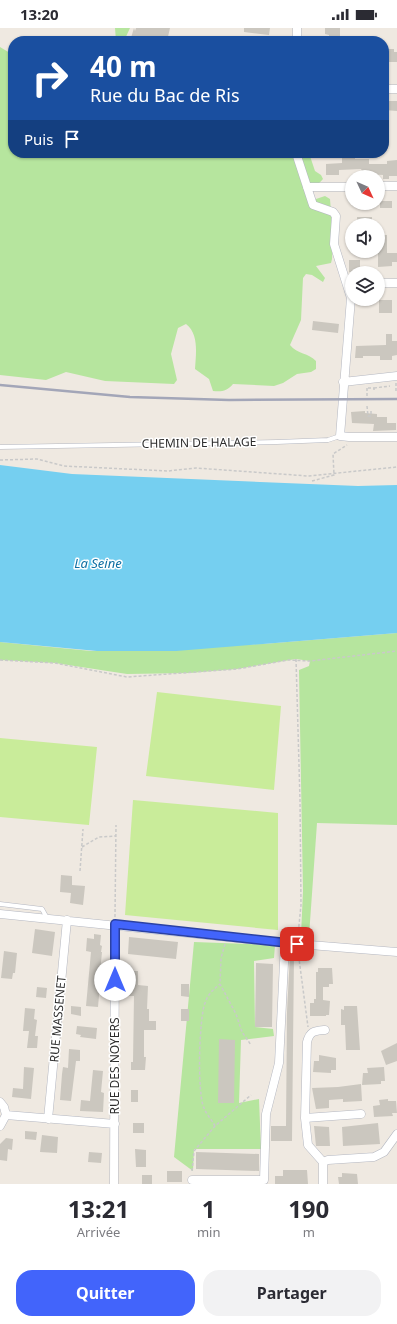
<!DOCTYPE html>
<html lang="fr">
<head>
<meta charset="utf-8">
<style>
	body { margin:0; font-family:"Noto Sans",sans-serif; background:#f2f2f3; color:#2b2b33; height:100vh; display:flex; flex-direction:column; font-size:15px; white-space:nowrap }
	* { box-sizing:border-box; margin:0 }
	p { font-size:13px; color:#7c7c81 }
	.icon { flex:none; width:22px; height:22px; fill:none; stroke:currentColor; stroke-width:2; stroke-linecap:round; stroke-linejoin:round }
	.map { position:relative; height:1156px; overflow:hidden }
	.side { display:flex; flex-direction:column; background:#fff; flex:1 }
	.side>* { flex:none }
	.hud { position:absolute; left:8px; top:8px; width:381px; height:122px; border-radius:16px; box-shadow:0 1px 3px #0004; background:#1a4fa0; color:#fff; overflow:hidden }
	.needle { width:26px; rotate:134deg }
	.tools { position:absolute; left:345px; top:142px; display:grid; gap:8px }
	.tools a { display:grid; place-items:center; width:40px; height:40px; border-radius:50%; background:#fff; box-shadow:0 1px 3px #0004; font-size:20px }
	.pin { position:absolute; display:grid; place-items:center; width:34px; height:34px; color:#fff; margin:-17px; border-radius:8px; box-shadow:0 2px 6px #0006 }
	.me { position:absolute; width:44px; margin:-22px; rotate:0deg; stroke-linejoin:round; filter:drop-shadow(0 0 3px #0008) }
	.turn { display:flex; align-items:center; gap:14px; height:84px; padding:0 16px; font-size:18px }
	.turn .icon { width:52px; height:52px; stroke-width:2.5 }
	.turn b { display:block; font-size:28px; line-height:34px }
	.then { display:flex; align-items:center; height:38px; padding:0 16px; background:#0003; gap:8px; font-size:15px }
	.eta { display:flex; justify-content:space-evenly; align-items:center; height:68px; text-align:center }
	.eta b { font-size:24px; font-weight:700; line-height:28px }
	.cta { display:flex; gap:8px; margin-top:auto; padding:8px 16px }
	.cta a { flex:1; height:46px; border-radius:16px; background:#4264fb; color:#fff; font-size:16px; font-weight:700; line-height:46px; text-align:center }
	.cta a+a { background:#f2f2f3; color:#2b2b33 }
	.status { display:flex; justify-content:space-between; align-items:center; height:28px; padding:0 20px; background:#fff; direction:ltr }
	.status svg { height:11px; fill:currentColor }
	.map>svg:first-child { display:block }
</style>
</head>
<body>
<div class="status"><b>13:20</b><svg viewBox="0 0 49 12"><path d="M0 12V9h3v3zM5 12V6h3v6zM10 12V3h3v9zM15 12V0h3v12zM26 1h20v11H26zM47 4h2v5h-2z"/></svg></div>
<div class="map">
<svg width="397" height="1156" viewBox="0 0 397 1156">
	<rect width="100%" height="100%" fill="#efe9e1"/>
	<path fill="#b6e59e" d="M115 0H130L124 13H116Z
		M0 19 10 25H13V125H309L315 143 321 147 323 151 309 166 313 172 325 168 330 171 333 209 332 231 331 235 316 238 325 250 323 254 312 247 306 246 303 250 301 292 290 317C297 326 309 325 316 333V341L311 344 297 346 283 355 274 358 233 356C227 363 222 364 213 363L209 351 195 341C196 325 199 306 186 296L178 300 171 326 177 352 174 356 105 353 66 344 46 352 0 347Z
		M397 605V797L317 795 309 908 301 907 303 863 299 642 309 638 310 633 296 631 237 641 190 645 127 646 55 635 0 632V614L91 623 263 616Z
		M194 914 275 917 274 930 254 933 255 999 273 1001 274 1008 241 1012 239 1075 259 1071 261 1121H194L193 1143 174 1129Z"/>
	<path fill="#c9ec9a" d="M157 664 281 678 274 762 146 748Z
		M0 710 97 719 89 797 0 789Z
		M133 772 278 785V902L125 887Z"/>
	<path fill="#75cff0" d="M0 437 72 446 358 458 397 457V605L176 623H97L0 614Z"/>
	<path fill="#cbc7bf" d="M134 0 135 3 136 0H170L167 13H156L138 8 141 13H130Z
		M244 0H270L269 7 244 4Z
		M325 0H340V12L329 11V7L325 6Z
		M387 21H394V24H397V34H389Z
		M389 73H397V83L384 82V75Z
		M342 128H355V131H369V136H387V133L397 132V148H389V151H383V147L369 146V143H362L361 141 339 142V147H326V136L342 135Z
		M380 173H392V180H380Z
		M357 189H372V197H357Z
		M378 207H387V225H397V234H392V238L378 239Z
		M349 232H360V244H349Z
		M379 272H392V285H379Z
		M313 293 339 296 338 305 312 302Z
		M386 306H392V313H397V327L392 328V332H380V328H363V330H355L356 318 386 317Z
		M365 383V385L377 386V389H387V395H396V402L373 403 374 396 352 395 351 384Z
		M61 847 72 848V857L85 858 83 877 70 875 71 865 60 864Z
		M35 901 55 904 52 928 32 925Z
		M94 906 101 907 100 917 102 918 101 924H102L100 945 104 946 103 956H100L98 979 86 978 91 924 86 923 87 910 94 911Z
		M129 909 178 914 176 931 128 926Z
		M4 923 17 925 15 945H13L12 951 1 950Z
		M290 926H294L292 1113H271V1098H286L287 984Z
		M256 935 273 936 272 999H255Z
		M318 940H332L333 956H329V959H323V972L330 973 329 987H326V988H310V975H314V971H316V944H318Z
		M129 943H138V957L148 958 147 981H149V993H156V1002H144V1029H146L145 1042H131V1034H133L134 968H129Z
		M181 956H189V969L181 968Z
		M37 959 47 960 46 970 36 969Z
		M71 978 81 979V988L71 986Z
		M344 978H357L360 1022H346L345 997H341V981L344 982Z
		M25 980 35 981 34 991 37 992 35 1008H38L37 1020H27L29 1003H23Z
		M181 981H189V993H181Z
		M77 998 97 1000 96 1011 80 1009 81 1007 76 1006Z
		M219 1011 235 1012 234 1075H218Z
		M397 1015V1033L386 1037 381 1023Z
		M69 1021 80 1022V1033H76L71 1073 60 1072 62 1046 63 1039 68 1040Z
		M319 1027 336 1030V1042H331V1045L313 1044 314 1033H319Z
		M24 1039 34 1040 31 1071 12 1069 13 1060 23 1061Z
		M384 1039 385 1053H381V1056L362 1057 363 1045H368L367 1040Z
		M93 1042 103 1043 101 1064 104 1065 103 1084 80 1083 81 1072 90 1073Z
		M361 1056 362 1073 343 1074V1071L329 1072V1080L316 1081 312 1060 338 1059Z
		M131 1062H138V1074H131Z
		M388 1071V1073H396L397 1085H392L393 1088 374 1089 373 1078 380 1077 379 1072Z
		M133 1095H144V1105H133Z
		M378 1095 380 1116 343 1118 342 1099Z
		M314 1098 329 1099 330 1118H316Z
		M25 1103 37 1104 36 1112 25 1111Z
		M42 1107 58 1109 57 1125 40 1124Z
		M6 1110 13 1111 12 1122 8 1121 7 1133 0 1132V1116Z
		M135 1121 146 1122V1139H136Z
		M89 1124 102 1125 101 1135 88 1134Z
		M196 1124 259 1126V1143L196 1141Z
		M283 1142H307L308 1156H275V1148H283Z
		M167 1143H182V1154H167Z
		M342 1145 357 1146 358 1156H339L338 1149H342Z
		M142 1147H152V1156H142Z"/>
	<g fill="none" stroke-linecap="round" stroke-linejoin="round">
		<defs>
			<path id="lane" d="M0 419 277 414 328 412 340 408
				M0 876 42 881 47 890"/>
			<path id="street" d="M297 0V13
				M384 61H397
				M296 125 313 177 333 184 336 188 334 216 351 270 340 408 349 409H397
				M378 158H397
				M307 159H352
				M378 255H397
				M343 354 397 348
				M0 886 285 915 397 924
				M0 1074 4 1079 6 1087 0 1098
				M6 1087 115 1096
				M305 1090 361 1086
				M48 1091 67 892
				M323 1134 328 1132 374 1129 384 1124 397 1106
				M192 1152H264L266 1086 279 1035 285 915
				M114 1156 115 896
				M323 1156V1134L308 1117 305 1090 307 1014C310 1003 314 1003 325 1002"/>
		</defs>
		<use href="#lane" stroke="#b4b7c1" stroke-width="5"/>
		<use href="#street" stroke="#b4b7c1" stroke-width="9"/>
		<path stroke="#c9c9c9" stroke-width="1.5" stroke-dasharray="3 2" stroke-linecap="butt" d="M396 355V363
			M367 360V369
			M368 360H374V364
			M374 360 390 358
			M367 378 368 388H371V382
			M0 432 37 431 64 438 168 443 196 440 308 448 397 439
			M312 453 334 447 333 426 347 417
			M296 631 300 772 301 877 298 907
			M0 632 55 635 127 649 237 641 288 632 310 633 397 623
			M82 819 99 809 116 808
			M80 843 83 801
			M115 889 116 797
			M225 916 221 930 220 956 236 986 242 1004 251 1017
			M298 923 308 999
			M215 1098C212 1092 206 1086 204 1080 197 1066 199 990 205 975 208 966 213 962 220 956
			M192 1143 194 1123 215 1098 251 1067"/>
		<use href="#lane" stroke="#fff" stroke-width="4"/>
		<use href="#street" stroke="#fff" stroke-width="8"/>
		<path stroke="#a3a6b8" stroke-width="2.5" d="M0 357 130 369 229 372 397 371"/>
	</g>
	<g fill="none" stroke-linecap="round" stroke-linejoin="round">
		<defs>
			<path id="route" d="M115 952V896L297 916"/>
		</defs>
		<use href="#route" stroke="#2b41a3" stroke-width="10"/>
		<use href="#route" stroke="#4264fb" stroke-width="7"/>
	</g>
	<g text-anchor="middle" stroke-width="3" stroke-linejoin="round" paint-order="stroke">
		<g font-size="12" fill="#2e2e2e" stroke="#fff">
			<text transform="translate(199 415) rotate(-1)" y="4">CHEMIN DE HALAGE</text>
			<text transform="translate(58 991) rotate(-85)" y="4">RUE MASSENET</text>
			<text transform="translate(115 1038) rotate(-90)" y="4">RUE DES NOYERS</text>
		</g>
		<g font-size="13" font-style="italic" fill="#0d6fa3" stroke="#fff">
			<text x="98" y="540">La Seine</text>
		</g>
	</g>
</svg>
<div class="tools">
<a><svg class="needle" viewBox="-14 -14 28 28"><path d="M0-13l5 13h-10z" fill="#e53935"/><path d="M0 13l5-13h-10z" fill="#7c7c81"/></svg></a>
<a><svg class="icon" aria-label="sound" viewBox="0 0 24 24"><path d="M4 9h4l5-4v14l-5-4H4zM17 9q2 3 0 6"/></svg></a>
<a><svg class="icon" aria-label="layers" viewBox="0 0 24 24"><path d="M12 4l9 5-9 5-9-5zM3 14l9 5 9-5"/></svg></a>
</div>
<div class="pin" style="left:297px;top:916px;background:#d93025"><svg class="icon" aria-label="arrive" viewBox="0 0 24 24"><path d="M6 21V4h12l-3 4 3 4H6"/></svg></div>
<svg class="me" style="left:115px;top:952px" viewBox="-20 -20 40 40"><circle r="19" fill="#fff"/><path d="M0-13L10 11 0 6-10 11z" fill="#4264fb"/></svg>
<div class="hud">
<div class="turn"><svg class="icon" aria-label="right" viewBox="0 0 24 24"><path d="M7 20v-9h11M14 6l5 5-5 5"/></svg><div><b>40 m</b>Rue du Bac de Ris</div></div>
<div class="then">Puis<svg class="icon" aria-label="arrive" viewBox="0 0 24 24"><path d="M6 21V4h12l-3 4 3 4H6"/></svg></div>
</div>
</div>
<section class="side">
<div class="eta">
<div><b>13:21</b><p>Arrivée</p></div>
<div><b>1</b><p>min</p></div>
<div><b>190</b><p>m</p></div>
</div>
<div class="cta"><a>Quitter</a><a>Partager</a></div>
</section>
</body>
</html>
